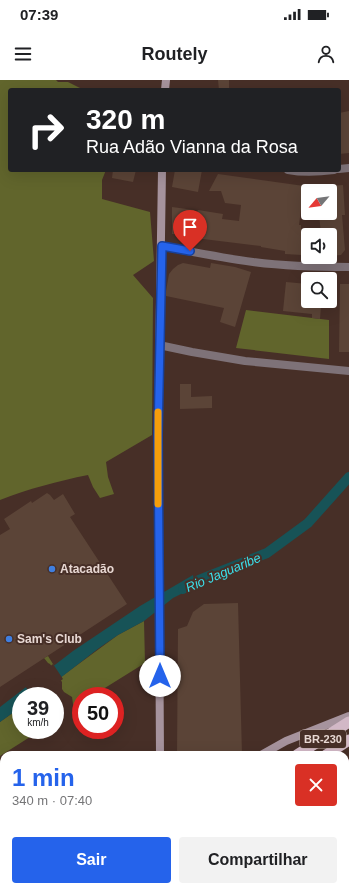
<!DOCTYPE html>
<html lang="pt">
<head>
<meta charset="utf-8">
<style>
	body { margin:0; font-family:Arial,sans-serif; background:#f2f2f2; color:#202124; height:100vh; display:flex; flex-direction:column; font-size:15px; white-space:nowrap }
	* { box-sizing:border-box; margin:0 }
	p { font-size:13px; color:#757577 }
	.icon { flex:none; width:22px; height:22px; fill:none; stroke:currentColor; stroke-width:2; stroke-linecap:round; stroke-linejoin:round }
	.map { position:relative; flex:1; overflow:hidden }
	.drawer { position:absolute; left:0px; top:671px; width:349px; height:140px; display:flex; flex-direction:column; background:#fff; border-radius:12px 12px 0 0; box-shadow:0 4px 16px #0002 }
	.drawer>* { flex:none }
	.hud { position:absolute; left:8px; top:8px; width:333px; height:84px; border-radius:4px; box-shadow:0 4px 16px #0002; background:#202124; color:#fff; overflow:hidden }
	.needle { width:26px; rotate:241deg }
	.tools { position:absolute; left:301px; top:104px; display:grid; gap:8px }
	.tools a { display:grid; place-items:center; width:36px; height:36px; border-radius:4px; background:#fff; box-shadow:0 4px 16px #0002; font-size:20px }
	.speed { position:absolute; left:12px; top:607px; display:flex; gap:8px; font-size:20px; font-weight:700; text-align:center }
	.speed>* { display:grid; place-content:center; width:52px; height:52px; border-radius:50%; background:#fff; box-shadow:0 4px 16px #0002; line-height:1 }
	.speed small { font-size:10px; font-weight:400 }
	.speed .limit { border:6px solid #d22; background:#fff; color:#111 }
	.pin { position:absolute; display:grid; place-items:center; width:34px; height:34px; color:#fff; margin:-41px -17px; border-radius:50% 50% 50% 0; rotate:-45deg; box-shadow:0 0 4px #0007 }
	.pin .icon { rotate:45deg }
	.me { position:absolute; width:44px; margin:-22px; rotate:0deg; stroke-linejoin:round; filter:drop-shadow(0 0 3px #0008) }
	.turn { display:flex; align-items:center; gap:14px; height:84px; padding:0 12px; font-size:18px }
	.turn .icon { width:52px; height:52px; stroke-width:2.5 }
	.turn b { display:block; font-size:28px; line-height:34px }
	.round { display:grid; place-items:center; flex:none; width:42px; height:42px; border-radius:4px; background:#f2f2f2 }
	.summary { display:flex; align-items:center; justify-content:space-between; height:68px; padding:0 12px }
	h1 { font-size:24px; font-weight:600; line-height:30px; color:#2563eb }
	.cta { display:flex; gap:8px; margin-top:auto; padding:8px 12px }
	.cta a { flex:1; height:46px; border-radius:4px; background:#2563eb; color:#fff; font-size:16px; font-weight:600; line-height:46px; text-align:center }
	.cta a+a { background:#f2f2f2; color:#202124 }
	.status { display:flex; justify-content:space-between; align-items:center; height:28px; padding:0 20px; background:#fff; direction:ltr }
	.status svg { height:11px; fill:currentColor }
	header { display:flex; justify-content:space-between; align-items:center; height:52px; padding:0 12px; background:#fff; font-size:18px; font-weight:600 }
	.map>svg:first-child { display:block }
</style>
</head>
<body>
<div class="status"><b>07:39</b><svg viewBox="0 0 49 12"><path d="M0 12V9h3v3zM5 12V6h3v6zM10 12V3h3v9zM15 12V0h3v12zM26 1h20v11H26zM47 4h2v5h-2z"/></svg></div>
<header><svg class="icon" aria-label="menu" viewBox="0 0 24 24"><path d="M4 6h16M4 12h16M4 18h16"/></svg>Routely<svg class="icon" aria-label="person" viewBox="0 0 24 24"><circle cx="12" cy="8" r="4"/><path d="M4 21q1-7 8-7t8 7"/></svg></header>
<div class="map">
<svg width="349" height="811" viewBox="0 0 349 811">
	<rect width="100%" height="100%" fill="#472f27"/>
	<path fill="#61652c" d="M0 0H56L58 2H68L84 10H10V90H106L102 100V119L150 132 154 181 133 195 153 218 152 355 106 382 108 397 114 414 100 418 93 407 88 395C58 401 28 409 0 420Z
		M246 230 329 240V279L236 268Z
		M144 541 145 583 92 616H81V623L74 628 73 624 72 617 64 612 62 609V602L50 584 48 583 44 578 48 576 61 597 118 555Z
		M21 627V650H41L0 676V642Z
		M0 681 4 687V768L2 775V780L0 782Z
		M4 797V807H33L32 810 0 811V800Z"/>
	<path fill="#175357" d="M193 495 195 507 173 518 144 541 118 555 99 568 37 616H21V627L0 642V627L73 571 140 526Z"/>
	<path fill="#472f27" d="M53 584 63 599 40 616H32L25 606Z"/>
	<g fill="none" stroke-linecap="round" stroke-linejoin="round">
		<path stroke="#175357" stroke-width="10" d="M183 509 199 500 267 473 308 443 349 397"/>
	</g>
	<path fill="#5b4437" d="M218 0H229V10H219Z
		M349 31V73L339 74V33Z
		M113 90H136L133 102 112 98Z
		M175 90H202L198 112 172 107Z
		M218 94 304 106 299 145H301L302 175 285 174V171L261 167V166L187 157V155L172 154V127L194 130 192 142 198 130 223 134 222 139 239 141 241 125 225 123 221 111H209Z
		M343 105 345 135H342L345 170 341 175 330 176V155H321L319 133H330V106Z
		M183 183 210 188 211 183 235 187 251 192 235 247 220 242 224 228 166 216V211L169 194 173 189 178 185Z
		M286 202 308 204V221H326L321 226 320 239 312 238V234L283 231Z
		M340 204H349V272H339Z
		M180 304H191V317L212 316V328L180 329Z
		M47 413 50 415 54 420 63 414 75 434 70 437 127 524 0 607V455L10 449 4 439 31 421 32 423Z
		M238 523 242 675H177L178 549 187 546 193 532 204 524Z"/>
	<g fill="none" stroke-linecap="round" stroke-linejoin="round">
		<path stroke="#7e7278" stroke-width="8" d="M339 89 349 88
			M288 90C304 93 319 92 334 90
			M162 166C192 172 222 178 253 182 285 186 317 187 349 187
			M159 265 192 272 245 281 349 291"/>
		<path stroke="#a6939d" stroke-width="8" d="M165 10 166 0
			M160 675 158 355 162 90
			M261 675 286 661 349 636
			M46 811 53 807"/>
		<path stroke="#c5adb9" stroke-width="10" d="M161 811 168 807"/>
		<path stroke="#d2b8c6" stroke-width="11" d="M297 675 349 642
			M326 675 349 660
			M345 691 349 685
			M82 811 88 807
			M113 811 119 807"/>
	</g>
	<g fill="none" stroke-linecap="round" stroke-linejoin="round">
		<defs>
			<path id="route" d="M160 596 158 355 162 166 190 171"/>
		</defs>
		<use href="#route" stroke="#184099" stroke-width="10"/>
		<use href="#route" stroke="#2563eb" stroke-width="7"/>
		<path stroke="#f59e0b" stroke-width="7" d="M158 424V332"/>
	</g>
	<g fill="#3f7fe0" stroke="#472f27" stroke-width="1.5">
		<circle cx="52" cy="489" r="4"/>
		<circle cx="9" cy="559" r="4"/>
	</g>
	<g text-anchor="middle" stroke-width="4" stroke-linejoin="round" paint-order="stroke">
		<rect fill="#472f27" stroke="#b8a59f" stroke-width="1" x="300" y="650" width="46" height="18" rx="3"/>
		<g font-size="11" font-weight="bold" fill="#e8d8d3">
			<text x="323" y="663">BR-230</text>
		</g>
		<g font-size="12" font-weight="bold" fill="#e8d8d3" stroke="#472f27" text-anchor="start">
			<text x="60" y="493">Atacadão</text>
			<text x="17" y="563">Sam's Club</text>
		</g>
		<g font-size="13" font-style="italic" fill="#3bdfea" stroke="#472f27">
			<text transform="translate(223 492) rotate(-23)" y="5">Rio Jaguaribe</text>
		</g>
	</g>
</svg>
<div class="tools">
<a><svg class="needle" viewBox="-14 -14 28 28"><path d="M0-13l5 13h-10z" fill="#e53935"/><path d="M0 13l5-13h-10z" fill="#757577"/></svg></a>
<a><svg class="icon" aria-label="sound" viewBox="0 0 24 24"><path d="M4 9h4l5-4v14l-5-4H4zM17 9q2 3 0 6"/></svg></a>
<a><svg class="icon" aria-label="search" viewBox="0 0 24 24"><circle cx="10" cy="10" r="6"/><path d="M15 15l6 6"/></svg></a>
</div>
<div class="speed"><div>39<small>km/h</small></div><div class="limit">50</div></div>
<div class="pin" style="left:190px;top:171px;background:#d93025"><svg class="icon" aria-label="arrive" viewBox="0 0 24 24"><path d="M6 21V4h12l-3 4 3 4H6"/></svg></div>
<svg class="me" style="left:160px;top:596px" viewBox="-20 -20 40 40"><circle r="19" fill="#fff"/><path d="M0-13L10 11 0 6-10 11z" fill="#2563eb"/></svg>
<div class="hud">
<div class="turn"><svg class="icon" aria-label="right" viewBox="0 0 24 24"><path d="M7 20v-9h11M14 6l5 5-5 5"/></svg><div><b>320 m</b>Rua Adão Vianna da Rosa</div></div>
</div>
<section class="drawer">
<div class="summary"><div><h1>1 min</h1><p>340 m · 07:40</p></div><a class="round" style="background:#d93025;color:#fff"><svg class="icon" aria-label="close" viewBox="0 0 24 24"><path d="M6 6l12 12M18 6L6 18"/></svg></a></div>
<div class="cta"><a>Sair</a><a>Compartilhar</a></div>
</section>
</div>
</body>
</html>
